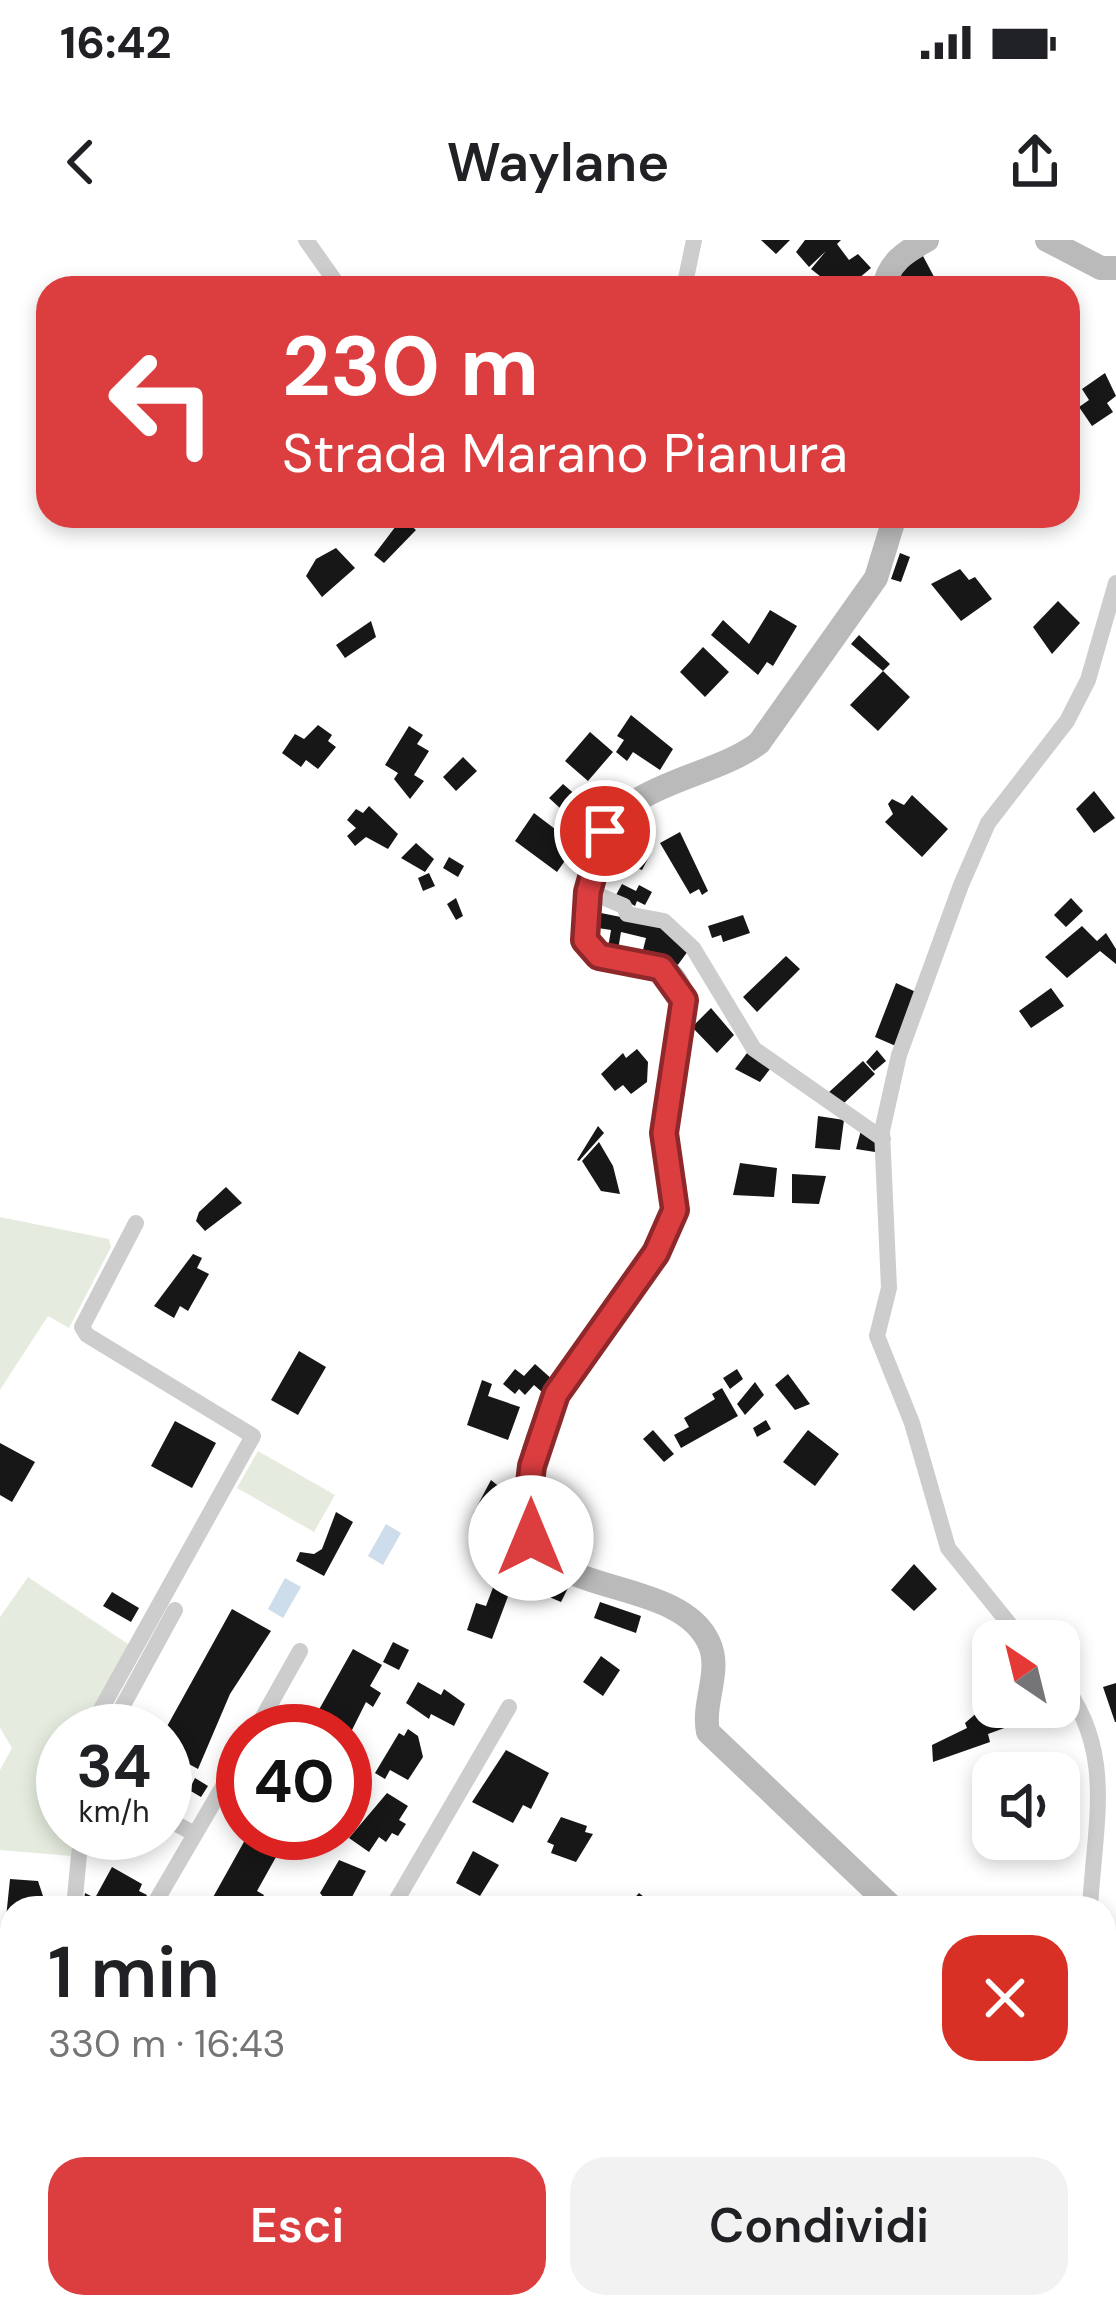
<!DOCTYPE html>
<html lang="it">
<head>
<meta charset="utf-8">
<style>
	body { margin:0; font-family:"DM Sans",sans-serif; background:#f2f2f2; color:#202124; height:100vh; display:flex; flex-direction:column; font-size:45px; white-space:nowrap }
	* { box-sizing:border-box; margin:0 }
	p { font-size:39px; color:#757577 }
	.icon { flex:none; width:66px; height:66px; fill:none; stroke:currentColor; stroke-width:2; stroke-linecap:round; stroke-linejoin:round }
	.map { position:relative; flex:1; overflow:hidden }
	.drawer { position:absolute; left:0px; top:1656px; width:1116px; height:423px; display:flex; flex-direction:column; background:#fff; border-radius:36px 36px 0 0; box-shadow:0 6px 18px #0003 }
	.drawer>* { flex:none }
	.banner { position:absolute; left:36px; top:36px; width:1044px; height:252px; border-radius:36px; box-shadow:0 6px 18px #0003; background:#dc3e40; color:#fff; overflow:hidden }
	.needle { width:78px; rotate:325deg }
	.buttons { position:absolute; left:972px; top:1380px; display:grid; gap:24px }
	.buttons a { display:grid; place-items:center; width:108px; height:108px; border-radius:24px; background:#fff; box-shadow:0 6px 18px #0003; font-size:60px }
	.speed { position:absolute; left:36px; top:1464px; display:flex; gap:24px; font-size:60px; font-weight:700; text-align:center }
	.speed>* { display:grid; place-content:center; width:156px; height:156px; border-radius:50%; background:#fff; box-shadow:0 6px 18px #0003; line-height:1 }
	.speed small { font-size:30px; font-weight:400 }
	.speed .limit { border:18px solid #d22; background:#fff; color:#111 }
	.pin { position:absolute; display:grid; place-items:center; width:102px; height:102px; color:#fff; margin:-51px; border:6px solid #fff; border-radius:50%; box-shadow:0 3px 12px #0007 }
	.me { position:absolute; width:132px; margin:-66px; rotate:0deg; stroke-linejoin:round; filter:drop-shadow(0 0 9px #0008) }
	.turn { display:flex; align-items:center; gap:42px; height:252px; padding:0 48px; font-size:54px }
	.turn .icon { width:156px; height:156px; stroke-width:2.5 }
	.turn b { display:block; font-size:84px; line-height:102px }
	.round { display:grid; place-items:center; flex:none; width:126px; height:126px; border-radius:36px; background:#f2f2f2 }
	.headline { display:flex; align-items:center; justify-content:space-between; height:204px; padding:0 48px }
	h1 { font-size:72px; font-weight:600; line-height:90px }
	.action { display:flex; gap:24px; margin-top:auto; padding:24px 48px }
	.action a { flex:1; height:138px; border-radius:36px; background:#dc3e40; color:#fff; font-size:48px; font-weight:600; line-height:138px; text-align:center }
	.action a+a { background:#f2f2f2; color:#202124 }
	.status { display:flex; justify-content:space-between; align-items:center; height:84px; padding:0 60px; background:#fff; direction:ltr }
	.status svg { height:33px; fill:currentColor }
	header { display:flex; justify-content:space-between; align-items:center; height:156px; padding:0 48px; background:#fff; font-size:54px; font-weight:600 }
	.map>svg:first-child { display:block }
</style>
</head>
<body>
<div class="status"><b>16:42</b><svg viewBox="0 0 49 12"><path d="M0 12V9h3v3zM5 12V6h3v6zM10 12V3h3v9zM15 12V0h3v12zM26 1h20v11H26zM47 4h2v5h-2z"/></svg></div>
<header><svg class="icon" aria-label="back" viewBox="0 0 24 24"><path d="M15 5l-7 7 7 7"/></svg>Waylane<svg class="icon" aria-label="share" viewBox="0 0 24 24"><path d="M12 15V3M7 8l5-5 5 5M5 13v7h14v-7"/></svg></header>
<div class="map">
<svg width="1116" height="2077" viewBox="0 0 1116 2077">
	<rect width="100%" height="100%" fill="#fff"/>
	<path fill="#e5ecdf" d="M0 977 109 999 111 1007 69 1088 48 1076 0 1150Z
		M258 1211 335 1255 314 1292 237 1248Z
		M28 1337 131 1406 86 1491H63V1593H71V1616L0 1610V1530L12 1508 0 1488V1377Z"/>
	<path fill="#cdddeb" d="M386 1284 401 1293 383 1325 368 1316Z
		M285 1338 301 1347 283 1378 268 1369Z"/>
	<path fill="#171717" d="M761 0H790L776 14Z
		M805 0H841L837 4 849 20 858 14 871 28 852 44 855 48H835L811 29 826 11 809 27 796 12Z
		M923 16 940 48H925L921 40 915 42 917 48H902L894 34Z
		M1105 133 1116 156 1107 163 1113 172 1092 186 1079 167 1089 160 1082 149Z
		M402 278 416 290 384 323 374 315Z
		M336 308 355 328 322 357 306 336 316 319Z
		M900 313 910 317 901 342 891 339Z
		M960 329 969 340 975 337 992 359 961 381 931 344Z
		M1058 361 1080 383 1052 414 1033 387Z
		M770 370 797 386 773 426 767 422 758 435 711 395 723 380 749 404Z
		M371 381 376 397 345 418 336 405Z
		M859 395 890 424 883 431 910 457 878 491 850 465 883 431 851 404Z
		M703 407 729 432 705 457 680 432Z
		M631 475 673 509 660 530 633 512 627 521 616 512 624 500 617 496Z
		M318 485 332 495 328 501 336 507 318 529 306 520 301 527 282 513 295 494 304 499Z
		M409 486 423 495 417 504 429 511 414 535 424 541 410 559 394 539 398 533 385 525Z
		M590 492 613 512 588 541 565 521Z
		M463 517 477 531 456 551 443 537Z
		M563 544 585 563 597 552 609 563 584 590 549 558Z
		M1094 551 1115 578 1094 593 1076 569Z
		M912 555 948 589 922 617 885 582 893 574 888 564 892 559 904 565Z
		M369 566 398 594 388 609 366 597 355 606 347 596 356 588 347 580 356 569 363 573Z
		M534 573 576 605 557 632 515 601Z
		M624 592 641 600 637 606 651 613 642 630 631 626 627 635 607 625Z
		M680 592 708 651 702 655 699 649 690 654 660 603Z
		M416 603 434 619 425 632 401 618Z
		M449 617 464 626 458 637 443 628Z
		M429 633 435 646 423 651 418 638Z
		M622 644 636 651 639 645 652 652 645 665 637 661 635 666 616 655Z
		M456 658 463 676 456 680 447 664Z
		M1071 658 1083 671 1066 687 1054 675Z
		M601 673 665 686 691 707 677 726 642 714 646 698 621 692 618 710 608 708 611 690 598 688Z
		M743 675 750 693 723 702 721 695 712 698 708 686Z
		M1082 686 1097 701 1106 693 1116 709V724L1100 711 1067 738 1045 717Z
		M786 716 800 729 757 772 743 757Z
		M896 743 916 752 898 807 875 797Z
		M1051 748 1064 766 1031 788 1019 771Z
		M711 768 734 795 717 813 692 787Z
		M637 809 648 822 647 842 631 854 623 845 615 851 601 834 623 813 626 818Z
		M877 810 886 821 874 831 866 822Z
		M747 813 770 829 760 842 735 829Z
		M863 821 875 834 843 864 828 853Z
		M818 876 844 880 840 910 815 908Z
		M598 886 604 893 579 921 577 920Z
		M861 890 877 901 875 912 856 909Z
		M599 902 613 926 620 954 601 951 582 921Z
		M740 923 777 928 774 957 733 955Z
		M792 934 826 936 819 964 792 963Z
		M226 947 242 963 205 991 196 981 199 972Z
		M193 1014 202 1018 197 1028 209 1034 188 1071 180 1066 174 1078 154 1066Z
		M299 1111 326 1127 298 1175 271 1160Z
		M535 1124 553 1140 542 1152 534 1145 525 1155 519 1149 515 1154 503 1144 515 1129 524 1136Z
		M737 1129 743 1139 730 1149 723 1138Z
		M788 1134 810 1164 795 1170 775 1145Z
		M482 1140 492 1144 488 1156 520 1167 508 1200 467 1185Z
		M755 1142 764 1155 745 1175 737 1164Z
		M722 1148 738 1176 681 1208 674 1195 689 1187 684 1178 715 1159 712 1154Z
		M766 1180 771 1189 757 1197 753 1188Z
		M175 1181 216 1203 192 1248 151 1226Z
		M653 1190 674 1214 664 1222 643 1199Z
		M808 1190 839 1214 815 1246 783 1222Z
		M0 1203 35 1222 12 1262 0 1255Z
		M491 1240 518 1262 511 1279 473 1274Z
		M336 1272 353 1282 324 1336 296 1321 300 1312 314 1314 322 1309Z
		M514 1285 521 1323 484 1333 477 1291Z
		M532 1319 571 1342 561 1362 521 1345Z
		M914 1324 937 1349 914 1371 891 1350Z
		M497 1337 513 1343 492 1399 467 1390 476 1363 486 1366Z
		M112 1352 139 1368 131 1382 103 1366Z
		M600 1362 641 1376 636 1393 594 1378Z
		M232 1369 271 1391 230 1454 198 1529 165 1511V1490Z
		M393 1402 409 1410 399 1430 383 1422Z
		M353 1409 382 1425 370 1446 381 1453 373 1467 366 1462 345 1504V1491H307Z
		M601 1416 620 1430 603 1456 583 1442Z
		M418 1442 441 1455 444 1449 465 1464 454 1486 431 1474 429 1479 406 1463Z
		M1116 1443V1482H1115L1103 1447Z
		M993 1459V1467H1034L1037 1476 988 1494 990 1502 933 1522 932 1505 967 1488 965 1483Z
		M408 1489 418 1496 423 1517 408 1540 390 1530 385 1539 375 1533 399 1493 404 1496Z
		M506 1510 549 1533 531 1569 523 1565 513 1583 472 1562Z
		M195 1538 208 1546 201 1557 189 1550Z
		M387 1553 408 1566 399 1580 406 1584 398 1596 392 1593 386 1602 379 1597 369 1612 349 1598Z
		M561 1577 587 1586 585 1592 593 1594 576 1622 551 1613 554 1605 547 1602Z
		M245 1600 276 1617 257 1651 264 1655 257 1668H207Z
		M473 1611 499 1625 480 1656 456 1643Z
		M339 1620 366 1631 346 1668 328 1663 320 1653Z
		M112 1627 142 1644 139 1651 147 1655 139 1668H83L85 1653 95 1658Z
		M10 1639 38 1641 47 1668H12V1678H6Z
		M639 1653 658 1668H625Z
		M3 1778 12 1779V1819L0 1813Z
		M1104 1801H1111L1110 1841H1104Z
		M0 1850 12 1856 0 1885Z
		M1104 1882 1116 1883V1923L1104 1922Z
		M0 1929 12 1934V1957L3 1977Z
		M1104 2043 1116 2044V2074H1102Z"/>
	<g fill="none" stroke-linecap="round" stroke-linejoin="round">
		<path stroke="#cdcdcd" stroke-width="16" d="M306 0 340 48
			M684 48 694 0
			M588 651 624 666 627 674 664 681 693 708 754 809 883 899
			M1023 1401 948 1308 912 1183 877 1096 889 1048 882 891 899 815 961 645 988 583 1067 481 1088 440 1116 343
			M1059 1438C1116 1510 1095 1579 1090 1668
			M89 1491 253 1196 87 1095 82 1087 136 983
			M109 1491 175 1370
			M255 1491 300 1411
			M165 1578 195 1594
			M74 1668 81 1593
			M152 1668 243 1512
			M392 1668 509 1467
			M0 1707 12 1710
			M1104 1742 1116 1760
			M0 1758 12 1734
			M1104 1868 1116 1871
			M480 2077 487 2067
			M709 2077 715 2067"/>
		<path stroke="#bababa" stroke-width="24" d="M1047 0 1101 28H1116
			M884 48C888 23 905 12 927 0
			M893 1668 708 1492C702 1462 722 1431 709 1403 680 1337 546 1357 531 1293 507 1192 592 1109 642 1034 654 1015 672 992 675 969 678 945 667 921 665 897 664 880 668 860 671 843 674 815 692 770 678 745 650 692 569 758 588 654 591 637 592 617 599 601 627 541 712 539 759 503L876 338 895 276
			M860 2067 871 2077"/>
	</g>
	<g fill="none" stroke-linecap="round" stroke-linejoin="round">
		<defs>
			<path id="route" d="M531 1298 527 1268 532 1226 556 1154 656 1013 675 970 664 893 684 760 661 728 599 716 585 700 588 652 605 591"/>
		</defs>
		<use href="#route" stroke="#8f282a" stroke-width="30"/>
		<use href="#route" stroke="#dc3e40" stroke-width="21"/>
	</g>
</svg>
<div class="buttons">
<a><svg class="needle" viewBox="-14 -14 28 28"><path d="M0-13l5 13h-10z" fill="#e53935"/><path d="M0 13l5-13h-10z" fill="#757577"/></svg></a>
<a><svg class="icon" aria-label="sound" viewBox="0 0 24 24"><path d="M4 9h4l5-4v14l-5-4H4zM17 9q2 3 0 6"/></svg></a>
</div>
<div class="speed"><div>34<small>km/h</small></div><div class="limit">40</div></div>
<div class="pin" style="left:605px;top:591px;background:#d93025"><svg class="icon" aria-label="arrive" viewBox="0 0 24 24"><path d="M6 21V4h12l-3 4 3 4H6"/></svg></div>
<svg class="me" style="left:531px;top:1298px" viewBox="-20 -20 40 40"><circle r="19" fill="#fff"/><path d="M0-13L10 11 0 6-10 11z" fill="#dc3e40"/></svg>
<div class="banner">
<div class="turn"><svg class="icon" aria-label="left" viewBox="0 0 24 24"><path d="M17 20v-9H6M10 6l-5 5 5 5"/></svg><div><b>230 m</b>Strada Marano Pianura</div></div>
</div>
<section class="drawer">
<div class="headline"><div><h1>1 min</h1><p>330 m · 16:43</p></div><a class="round" style="background:#d93025;color:#fff"><svg class="icon" aria-label="close" viewBox="0 0 24 24"><path d="M6 6l12 12M18 6L6 18"/></svg></a></div>
<div class="action"><a>Esci</a><a>Condividi</a></div>
</section>
</div>
</body>
</html>
